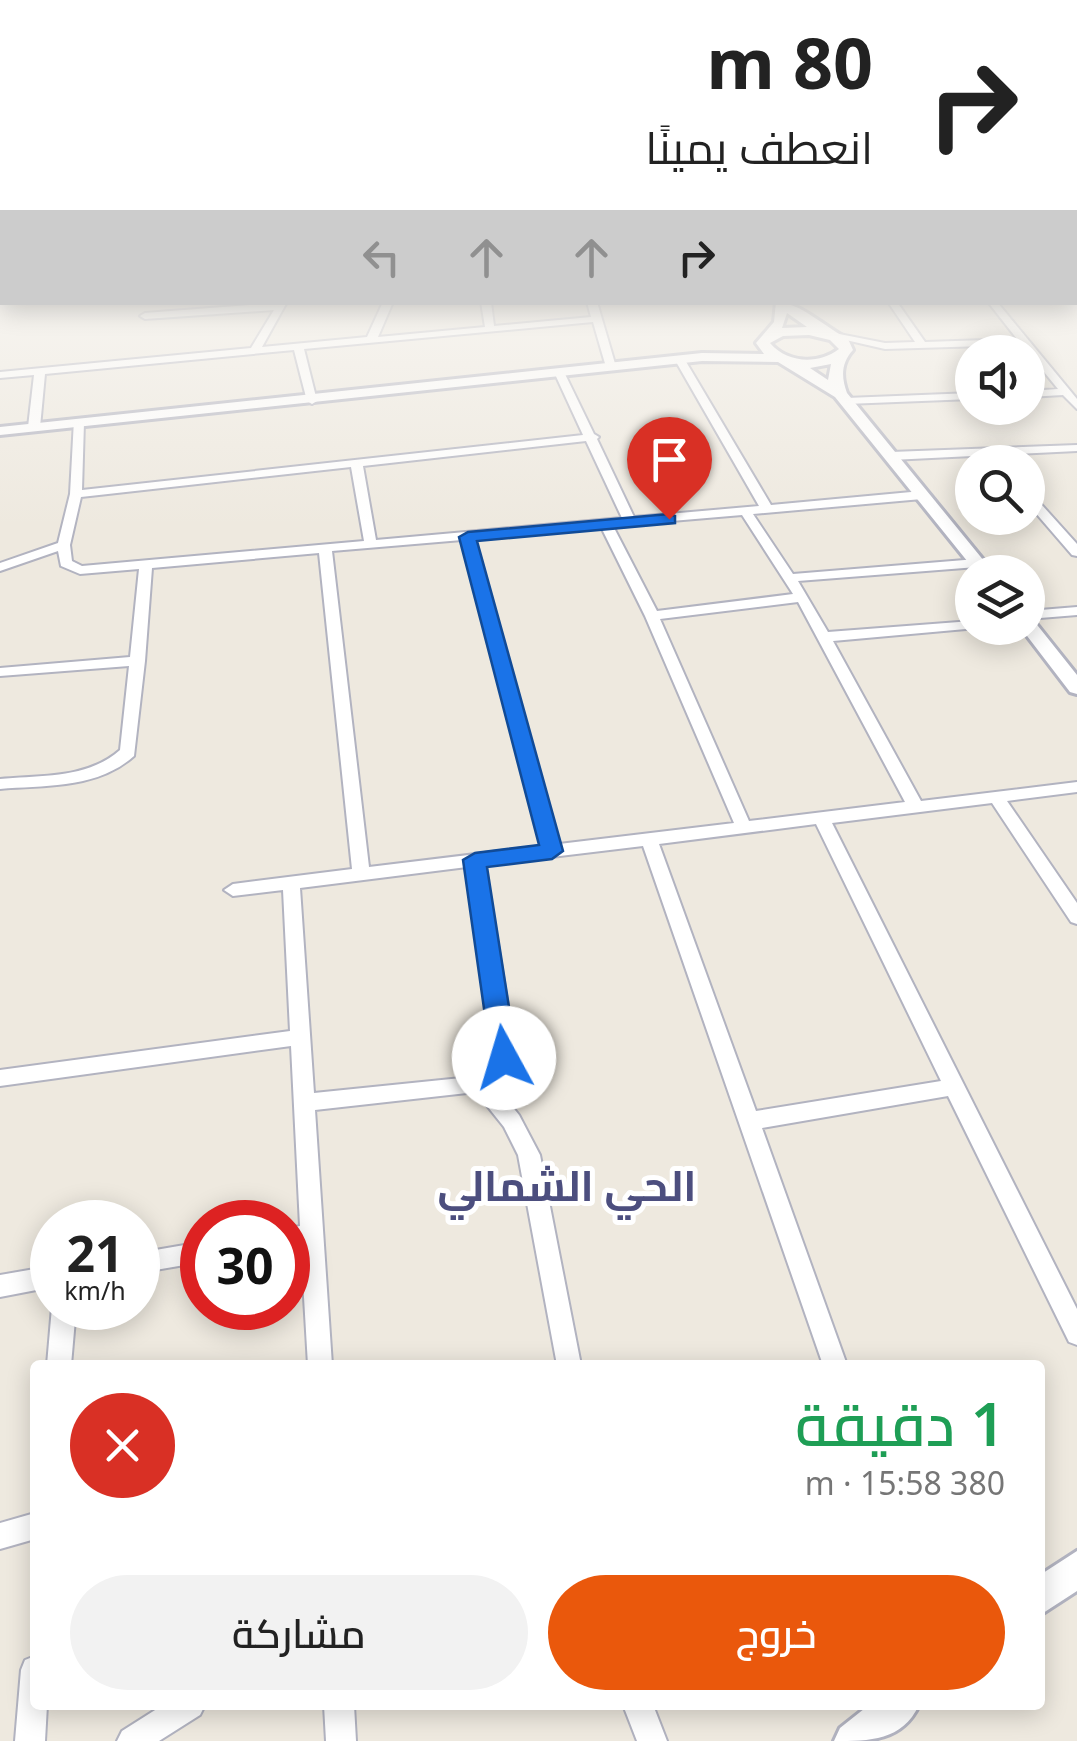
<!DOCTYPE html>
<html lang="ar">
<head>
<meta charset="utf-8">
<style>
	body { margin:0; font-family:"Noto Sans",Cairo,sans-serif; background:#f2f2f2; color:#222; direction:rtl; height:100vh; display:flex; flex-direction:column; font-size:38px; white-space:nowrap }
	* { box-sizing:border-box; margin:0 }
	p { font-size:32px; color:#767676 }
	.icon { flex:none; width:55px; height:55px; fill:none; stroke:currentColor; stroke-width:2; stroke-linecap:round; stroke-linejoin:round }
	.map { position:relative; flex:1; overflow:hidden; direction:ltr }
	.drawer { position:absolute; left:30px; top:1360px; width:1015px; height:350px; display:flex; flex-direction:column; background:#fff; border-radius:10px; box-shadow:0 5px 25px #0003; direction:rtl }
	.drawer>* { flex:none }
	.banner { position:absolute; left:0px; top:0px; width:1078px; height:305px; box-shadow:0 5px 25px #0003; direction:rtl; background:#fff; color:#222; overflow:hidden }
	.controls { position:absolute; left:955px; top:335px; display:grid; gap:20px }
	.controls a { display:grid; place-items:center; width:90px; height:90px; border-radius:50%; background:#fff; box-shadow:0 5px 25px #0003; font-size:50px }
	.speed { position:absolute; left:30px; top:1200px; display:flex; gap:20px; font-size:50px; font-weight:700; text-align:center }
	.speed>* { display:grid; place-content:center; width:130px; height:130px; border-radius:50%; background:#fff; box-shadow:0 5px 25px #0003; line-height:1 }
	.speed small { font-size:25px; font-weight:400 }
	.speed .limit { border:15px solid #d22; background:#fff; color:#111 }
	.pin { position:absolute; display:grid; place-items:center; width:85px; height:85px; color:#fff; margin:-102px -42px; border-radius:50% 50% 50% 0; rotate:-45deg; box-shadow:0 0 10px #0007 }
	.pin .icon { rotate:45deg }
	.me { position:absolute; width:110px; margin:-55px; rotate:354deg; stroke-linejoin:round; filter:drop-shadow(0 0 8px #0008) }
	.turn { display:flex; align-items:center; gap:35px; height:210px; padding:0 40px; font-size:45px }
	.turn .icon { width:130px; height:130px; stroke-width:2.5 }
	.turn b { display:block; font-size:70px; line-height:85px }
	.lanes { display:flex; align-items:center; height:95px; padding:0 40px; background:#0003; justify-content:center; gap:50px; direction:ltr }
	.lanes .off { opacity:.35 }
	.round { display:grid; place-items:center; flex:none; width:105px; height:105px; border-radius:52px; background:#f2f2f2 }
	.headline { display:flex; align-items:center; justify-content:space-between; height:170px; padding:0 40px }
	h1 { font-size:60px; font-weight:600; line-height:75px; color:#1e9e55 }
	.primary-button { display:flex; gap:20px; margin-top:auto; padding:20px 40px }
	.primary-button a { flex:1; height:115px; border-radius:60px; background:#ea580c; color:#fff; font-size:40px; font-weight:600; line-height:115px; text-align:center }
	.primary-button a+a { background:#f2f2f2; color:#222 }
	.map>svg:first-child { display:block }
</style>
</head>
<body>
<div class="map">
<svg width="1077" height="1741" viewBox="0 0 1077 1741">
	<rect width="100%" height="100%" fill="#eee9df"/>
	<g fill="none" stroke-linecap="round" stroke-linejoin="round">
		<defs>
			<path id="minor" d="M287 302 262 347 367 337 383 302H393L378 337 485 327 481 302H491L494 326 591 317 587 302H597L616 367 611 370 606 367 593 322 304 349 317 401 312 404 307 401 294 350 45 374 40 427 34 430 28 427 34 375 0 378V372L251 348 274 310 145 319 140 316 145 313Z
				M888 302H897L925 342 1017 339 988 302H997L1077 399V409L1063 395 1028 397V391L1058 389 1022 345 885 349 824 335 829 332 885 343 915 342Z
				M680 357 685 360 771 505 922 491 928 495 922 499 753 514 793 574 977 559 984 563 977 567 798 581 828 632 972 621V628H977L833 641 921 801 1077 782V792L1007 801 1077 903V924L1071 922 992 803 832 823 1077 1309V1345L1069 1342 948 1096 762 1128 847 1365H823L643 846 485 865 515 1050 505 1074 494 1084 519 1115 540 1155 581 1365H557L518 1155 504 1127 476 1092 315 1110 332 1365H308L301 1246 288 1248V1228L300 1226 291 1046 0 1086V1070L290 1031 283 890 233 896 224 890 233 884 352 869 319 553 152 568 145 661 134 756C97 789 46 785 0 789V779C41 775 87 779 120 750L129 666 0 676V668L130 657 139 569 80 574 61 566 58 551 0 571V563L58 543 70 494 74 420 84 422 82 490 583 435 554 372 559 369 564 372 594 434 599 437 597 439 634 517 759 506 675 360ZM586 441 622 518 376 540 363 466ZM351 467 364 541 82 566 72 561 70 545 81 497ZM742 515 793 594 657 611 613 526ZM601 527 645 616 734 823 559 844 475 539ZM462 540 542 846 369 867 332 551ZM798 602 905 802 749 821 660 619ZM816 824 941 1081 756 1111 659 844ZM467 867 495 1050 487 1067 471 1077 314 1093 300 888Z
				M972 393V399L846 404 841 401 846 398Z
				M1077 445V451L891 460 885 456 891 452Z
				M1028 493 1032 494 1077 544V556L1072 555 1028 504Z
				M1077 607V615L1028 619V611Z
				M202 1242V1262L138 1273V1253Z
				M52 1266V1287L0 1297V1275Z
				M52 1307 76 1308 71 1365H47Z
				M35 1513V1539L0 1549V1523Z
				M35 1656V1705H47L45 1741H15L21 1670 25 1660Z
				M163 1705H205L200 1715 159 1741H117L122 1731Z
				M324 1705H354L356 1741H326Z
				M623 1705H653L667 1741H637Z"/>
			<path id="tertiary" d="M776 302C800 302 826 328 848 339L853 350C841 363 841 377 847 393L993 572H976L835 397 778 362 702 361 0 435V427L702 353 764 354 756 343 774 322ZM787 313 807 327 782 328ZM809 335 830 340 839 349C818 365 787 363 770 343L783 336ZM831 364 828 380 810 368Z
				M1028 620 1034 621 1077 675V694L1070 692 1021 628H1028Z
				M1077 1551V1591L1040 1615V1575Z
				M869 1705H919C902 1741 870 1741 834 1741L840 1728Z"/>
		</defs>
		<use href="#minor" stroke="#b2b3c0" stroke-width="4"/>
		<use href="#tertiary" stroke="#b2b3c0" stroke-width="6"/>
		<use href="#minor" fill="#fff" fill-rule="evenodd"/>
		<use href="#tertiary" fill="#fff" fill-rule="evenodd"/>
	</g>
	<linearGradient id="sky" x2="0" y2="1"><stop stop-color="#79b7eb"/><stop offset="0.54" stop-color="#f7f5f1"/><stop offset="1" stop-color="#f7f5f1" stop-opacity="0"/></linearGradient>
	<rect width="1077" height="526" fill="url(#sky)"/>
	<path fill="#1a73e8" stroke="#114b97" stroke-width="2.5" d="M669 514 675 516V523L477 541 563 851 552 859 487 867 517 1058 513 1065 504 1068 495 1065 491 1058 463 860 475 853 539 845 459 537 468 532Z"/>
	<g text-anchor="middle" stroke-width="10" stroke-linejoin="round" paint-order="stroke">
		<g font-size="42" font-weight="bold" fill="#4c4e7e" stroke="#fff">
			<text x="567" y="1201">الحي الشمالي</text>
		</g>
	</g>
</svg>
<div class="controls">
<a><svg class="icon" aria-label="sound" viewBox="0 0 24 24"><path d="M4 9h4l5-4v14l-5-4H4zM17 9q2 3 0 6"/></svg></a>
<a><svg class="icon" aria-label="search" viewBox="0 0 24 24"><circle cx="10" cy="10" r="6"/><path d="M15 15l6 6"/></svg></a>
<a><svg class="icon" aria-label="layers" viewBox="0 0 24 24"><path d="M12 4l9 5-9 5-9-5zM3 14l9 5 9-5"/></svg></a>
</div>
<div class="speed"><div>21<small>km/h</small></div><div class="limit">30</div></div>
<div class="pin" style="left:669px;top:519px;background:#d93025"><svg class="icon" aria-label="arrive" viewBox="0 0 24 24"><path d="M6 21V4h12l-3 4 3 4H6"/></svg></div>
<svg class="me" style="left:504px;top:1058px" viewBox="-20 -20 40 40"><circle r="19" fill="#fff"/><path d="M0-13L10 11 0 6-10 11z" fill="#1a73e8"/></svg>
<div class="banner">
<div class="turn"><svg class="icon" aria-label="right" viewBox="0 0 24 24"><path d="M7 20v-9h11M14 6l5 5-5 5"/></svg><div><b>80 m</b>انعطف يمينًا</div></div>
<div class="lanes"><svg class="icon off" aria-label="left" viewBox="0 0 24 24"><path d="M17 20v-9H6M10 6l-5 5 5 5"/></svg><svg class="icon off" aria-label="ahead" viewBox="0 0 24 24"><path d="M12 20V5M6 11l6-6 6 6"/></svg><svg class="icon off" aria-label="ahead" viewBox="0 0 24 24"><path d="M12 20V5M6 11l6-6 6 6"/></svg><svg class="icon" aria-label="right" viewBox="0 0 24 24"><path d="M7 20v-9h11M14 6l5 5-5 5"/></svg></div>
</div>
<section class="drawer">
<div class="headline"><div><h1>1 دقيقة</h1><p>380 m · 15:58</p></div><a class="round" style="background:#d93025;color:#fff"><svg class="icon" aria-label="close" viewBox="0 0 24 24"><path d="M6 6l12 12M18 6L6 18"/></svg></a></div>
<div class="primary-button"><a>خروج</a><a>مشاركة</a></div>
</section>
</div>
</body>
</html>
